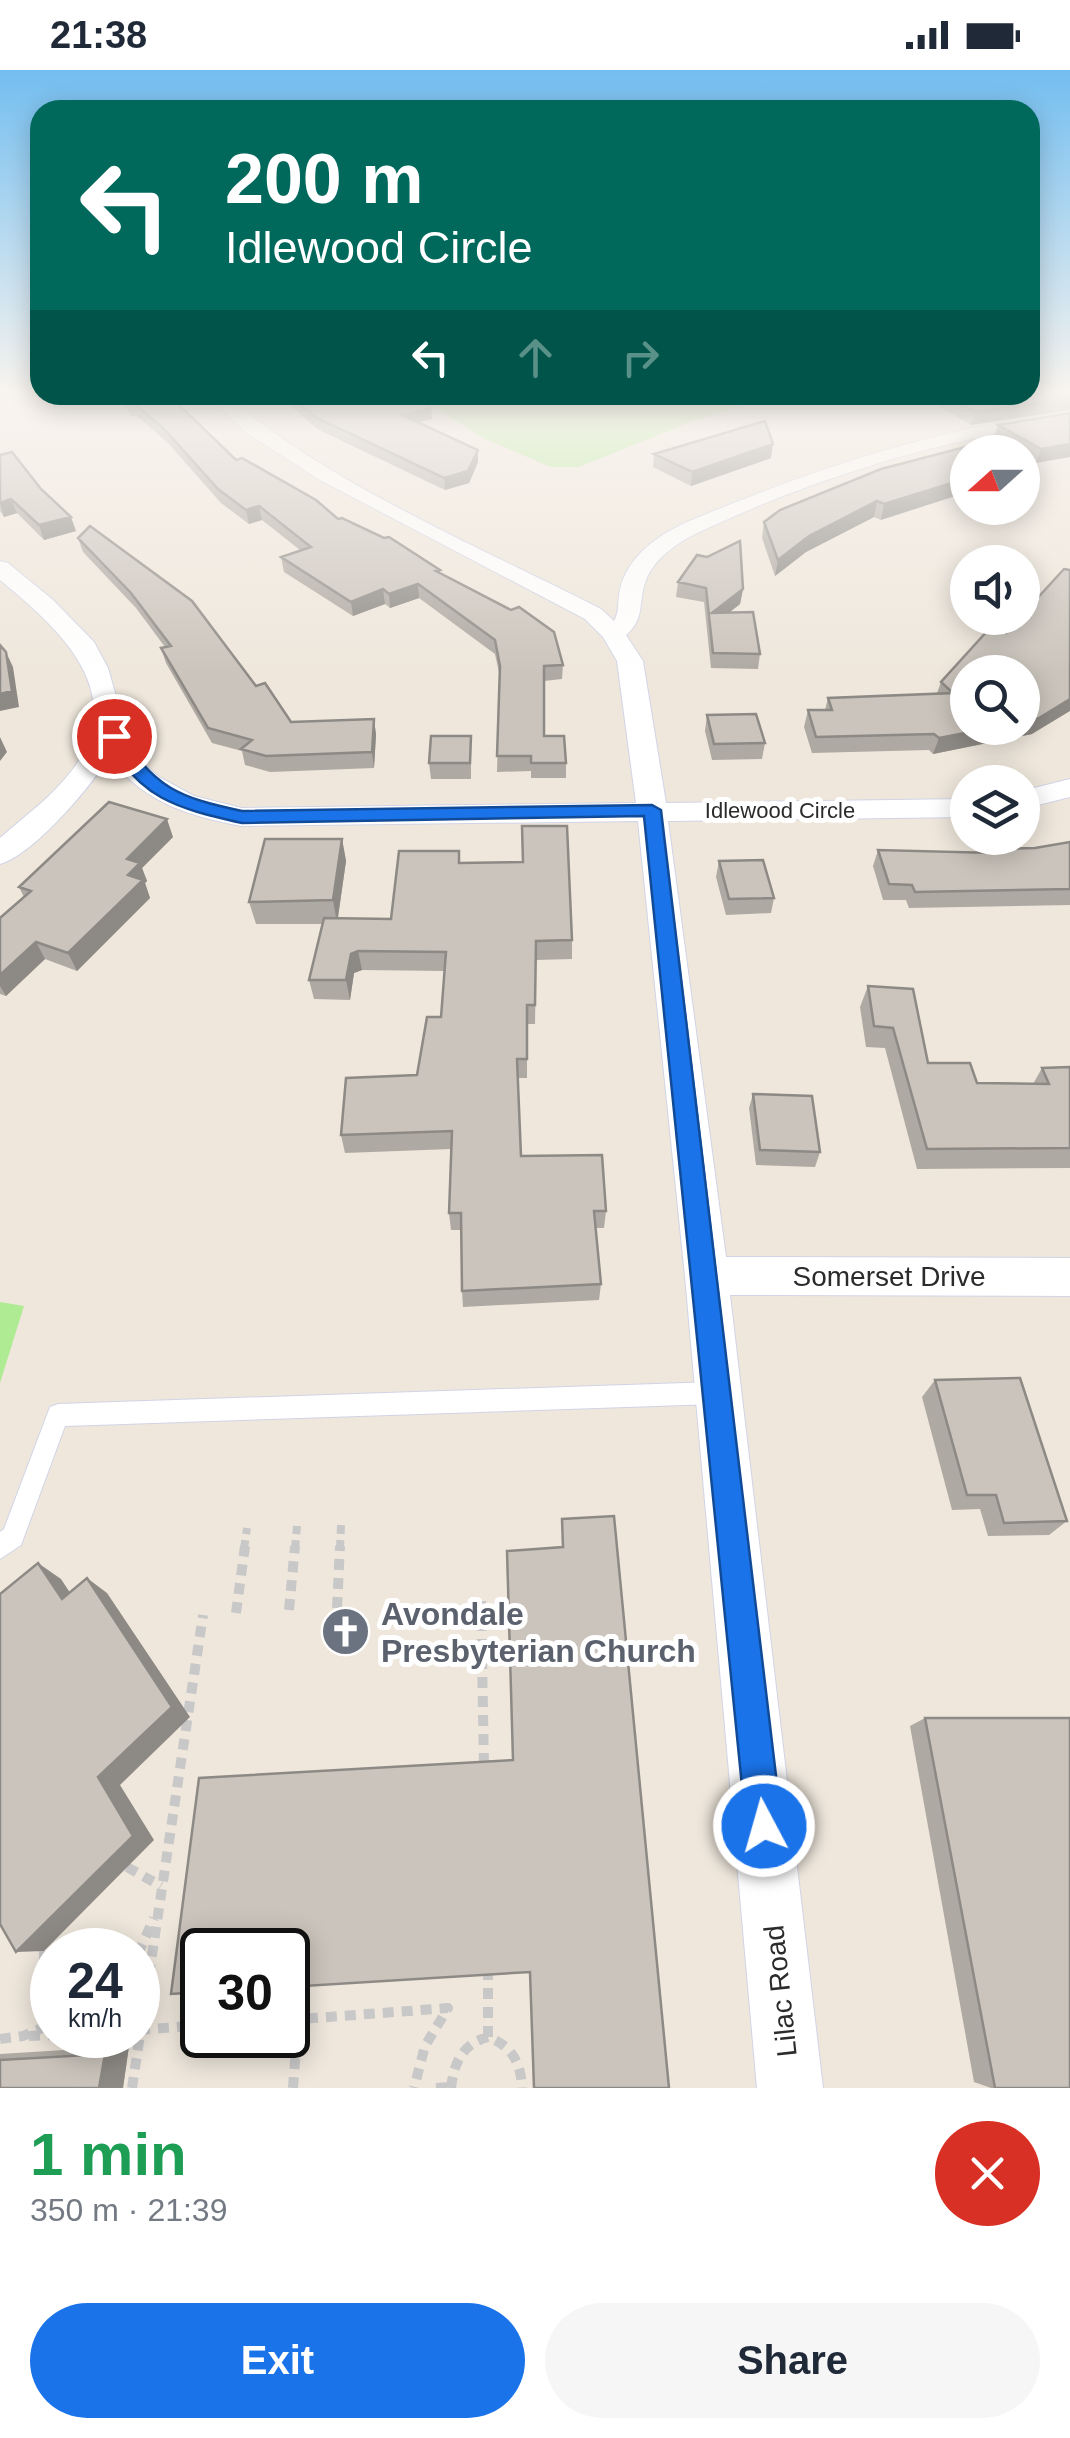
<!DOCTYPE html>
<html lang="en">
<head>
<meta charset="utf-8">
<style>
	body { margin:0; font-family:Helvetica,sans-serif; background:#f6f6f7; color:#1f2937; height:100vh; display:flex; flex-direction:column; font-size:38px; white-space:nowrap }
	* { box-sizing:border-box; margin:0 }
	p { font-size:32px; color:#747a83 }
	.icon { flex:none; width:55px; height:55px; fill:none; stroke:currentColor; stroke-width:2; stroke-linecap:round; stroke-linejoin:round }
	.map { position:relative; height:2018px; overflow:hidden }
	.details { display:flex; flex-direction:column; background:#fff; flex:1 }
	.details>* { flex:none }
	.hud { position:absolute; left:30px; top:30px; width:1010px; height:305px; border-radius:30px; box-shadow:0 5px 25px #0003; background:#00695c; color:#fff; overflow:hidden }
	.needle { width:65px; rotate:249deg }
	.tools { position:absolute; left:950px; top:365px; display:grid; gap:20px }
	.tools a { display:grid; place-items:center; width:90px; height:90px; border-radius:50%; background:#fff; box-shadow:0 5px 25px #0003; font-size:50px }
	.speed { position:absolute; left:30px; top:1858px; display:flex; gap:20px; font-size:50px; font-weight:700; text-align:center }
	.speed>* { display:grid; place-content:center; width:130px; height:130px; border-radius:50%; background:#fff; box-shadow:0 5px 25px #0003; line-height:1 }
	.speed small { font-size:25px; font-weight:400 }
	.speed .limit { border:5px solid #111; border-radius:15px; background:#fff; color:#111 }
	.pin { position:absolute; display:grid; place-items:center; width:85px; height:85px; color:#fff; margin:-42px; border:5px solid #fff; border-radius:50%; box-shadow:0 2px 10px #0007 }
	.me { position:absolute; width:110px; margin:-55px; rotate:354deg; stroke-linejoin:round; filter:drop-shadow(0 0 8px #0008) }
	.turn { display:flex; align-items:center; gap:35px; height:210px; padding:0 30px; font-size:45px }
	.turn .icon { width:130px; height:130px; stroke-width:2.5 }
	.turn b { display:block; font-size:70px; line-height:85px }
	.lanes { display:flex; align-items:center; height:95px; padding:0 30px; background:#0003; justify-content:center; gap:50px; direction:ltr }
	.lanes .off { opacity:.35 }
	.round { display:grid; place-items:center; flex:none; width:105px; height:105px; border-radius:52px; background:#f6f6f7 }
	.summary { display:flex; align-items:center; justify-content:space-between; height:170px; padding:0 30px }
	h1 { font-size:60px; font-weight:800; line-height:75px; color:#1e9e55 }
	.primary-button { display:flex; gap:20px; margin-top:auto; padding:20px 30px }
	.primary-button a { flex:1; height:115px; border-radius:60px; background:#1a73e8; color:#fff; font-size:40px; font-weight:800; line-height:115px; text-align:center }
	.primary-button a+a { background:#f6f6f7; color:#1f2937 }
	.status { display:flex; justify-content:space-between; align-items:center; height:70px; padding:0 50px; background:#fff; direction:ltr }
	.status svg { height:28px; fill:currentColor }
	.map>svg:first-child { display:block }
</style>
</head>
<body>
<div class="status"><b>21:38</b><svg viewBox="0 0 49 12"><path d="M0 12V9h3v3zM5 12V6h3v6zM10 12V3h3v9zM15 12V0h3v12zM26 1h20v11H26zM47 4h2v5h-2z"/></svg></div>
<div class="map">
<svg width="1070" height="2018" viewBox="0 0 1070 2018">
	<rect width="100%" height="100%" fill="#efe7dc"/>
	<path fill="#aeeb93" d="M416 325H777L693 351 579 397H551L485 369Z
		M0 1232 24 1236 0 1313Z"/>
	<g fill="none" stroke-linecap="round" stroke-linejoin="round">
		<defs>
			<path id="service" d="M715 1312 723 1316 726 1323 723 1330 715 1334 65 1356 21 1475 0 1489V1462L4 1459 50 1337 58 1334Z"/>
			<path id="minor" d="M207 325H226C328 414 480 477 601 539L614 551C620 541 617 531 620 519 628 486 658 465 687 452 811 400 936 358 1070 342V352C941 368 808 410 691 466 672 477 652 491 645 513 638 534 645 549 626 565L643 591 666 733 968 729V747L668 751 726 1187 1070 1188V1226L730 1225 823 2018H757L685 1206 638 751 242 756C188 746 142 732 109 686 92 716 33 785 0 794V768C25 746 53 726 73 699 131 621 57 557 0 510V491L8 493 53 530 94 572 108 598 127 665 144 694 159 707 194 726 242 738 636 733 617 591 603 567 585 549 320 410 248 364Z
				M1070 709V727L1022 739V721Z"/>
		</defs>
		<use href="#service" stroke="#d1d4e6" stroke-width="2"/>
		<use href="#minor" stroke="#d1d4e6" stroke-width="2"/>
		<path stroke="#c8c8c8" stroke-width="8" stroke-dasharray="9 6" stroke-linecap="butt" d="M244 1479 247 1458
			M295 1479 297 1456
			M340 1479 341 1455"/>
		<path stroke="#c8c8c8" stroke-width="10" stroke-dasharray="11 8" stroke-linecap="butt" d="M481 1531 484 1696
			M337 1538 340 1476
			M289 1540 295 1476
			M236 1543 245 1476
			M127 1797 161 1816
			M44 1881V1958
			M138 1884 154 1848
			M488 1899V1967
			M288 1950 448 1938 425 1976 414 2018
			M139 1960 202 1955
			M29 1966 52 1965
			M0 1969 23 1966 52 1954
			M132 2018 203 1545
			M293 2018 301 1913
			M436 2018 451 2017
			M451 2018C454 1993 462 1974 488 1967 512 1976 521 1993 522 2018"/>
		<use href="#service" fill="#fff" fill-rule="evenodd"/>
		<use href="#minor" fill="#fff" fill-rule="evenodd"/>
	</g>
	<path fill="#aea9a2" d="M119 325H169L236 390 338 449 440 500V503L563 595 562 609 544 611V666L566 693V708H531V701L497 702 500 607 495 584 419 528 390 538 385 534 353 546 284 502 281 487 300 480 262 450 249 454 221 433 168 373 137 346H131Z
		M277 325H414L431 338 432 349 419 352 478 380V392L469 413 445 420 319 360Z
		M926 325H1030L971 355 926 328Z
		M1070 343 1036 393 1022 385V382H1018L994 368 998 355Z
		M965 377 881 450 874 447 806 482 775 506 762 468 764 452Z
		M654 384 771 388 691 416 653 397Z
		M0 385 76 461 44 470 17 443 4 447 0 441Z
		M78 468 256 616 291 652 374 649 376 665 374 698 270 702 245 695 242 681 212 673 166 593 161 578 165 577 136 538 83 482Z
		M678 512 743 519 740 534 729 542 760 584 758 599 711 598 704 532 676 527Z
		M941 612 1032 664 933 684 929 680 812 683 804 657 808 640H825L828 628 937 623Z
		M707 645 765 673 762 689 712 690 705 661Z
		M471 666V709H431L429 693Z
		M173 767 142 798 147 811 145 813 150 828 77 901 45 889 6 926 0 924V848L24 827 19 817Z
		M342 769 346 791 338 848 391 849 459 781 460 793 572 870V889L536 890 535 954H527V1008H518L521 1086 606 1141 604 1158H595L601 1214 599 1230 463 1237 462 1221 461 1160H451L449 1143 451 1079 345 1083 341 1065 417 1005 441 947 445 901 362 900 354 903 350 930 314 929 309 910 322 854H256L249 832Z
		M1070 772V835L909 838 906 830H883L873 796 878 780 990 783 992 779 1035 778Z
		M719 791 774 828 771 843 726 845 716 807Z
		M868 916 928 993 977 1013 1033 1014 1042 998 1070 997V1098L917 1099 885 978 866 977 860 937Z
		M753 1024 820 1082 815 1097 756 1095 749 1038Z
		M935 1310 1067 1451 1049 1465 988 1466 980 1439 952 1440 922 1327Z
		M925 1648 1070 2018H991L974 2012 910 1656Z
		M129 1976 123 2018H0V1984Z"/>
	<path fill="#8d8984" d="M1070 327V340L971 355 975 342Z
		M431 338 432 349 403 356 402 345Z
		M773 374 771 388 691 416 692 402Z
		M1070 374V387L1036 393 1041 379Z
		M478 380V392L469 413 445 420 444 408Z
		M968 408V422L881 450 884 434Z
		M11 429 17 443 4 447 0 433Z
		M877 431 874 447 806 482 775 506 778 490 809 466Z
		M259 436 262 450 249 454 246 440Z
		M71 447 76 461 44 470 39 455Z
		M418 514 419 528 390 538 389 524Z
		M383 519 385 534 353 546 351 532Z
		M743 519 740 534 710 558 712 543Z
		M6 582 13 597 19 637 0 641V624Z
		M1070 629V641L1032 664 933 684 939 668 991 658H1022V651Z
		M374 649 376 665 374 698 372 682Z
		M0 667 7 682 0 691Z
		M167 749 173 767 142 798 147 811 145 813 150 828 77 901 68 883 128 805 127 789Z
		M342 769 346 791 337 853 333 830Z
		M36 872 45 889 6 926 0 916V905Z
		M358 881 362 900 354 903 350 930 346 910 351 884Z
		M38 1493 61 1509 84 1544 62 1529Z
		M87 1508 107 1523 190 1647 120 1715 154 1770 44 1881 16 1882Z
		M129 1976 123 2018H99L105 1984Z"/>
	<path fill="#cac4bc" stroke="#8d8984" stroke-width="2.5" d="M1030 323H1070V327L975 342 946 325H1030Z
		M123 325H169L236 390 242 388 316 430 338 449 342 448 384 468 389 467 440 500 436 501 511 540 519 537 554 562 563 595 544 596V666H564L566 693H531V686H497L500 596 495 570 418 514 389 524 383 519 351 532 281 487 311 477 259 436 246 440 218 419 165 360 134 333H127Z
		M289 325H414L431 338 402 345 478 380 468 401 444 408 317 348Z
		M1070 343V374L1041 379 998 355Z
		M765 351 773 374 692 402 654 384Z
		M965 377 976 382H968V408L884 434 877 431 809 466 778 490 764 452 780 440 881 399Z
		M12 382 41 419 71 447 39 455 11 429 0 433V385Z
		M90 456 192 531 256 616 265 613 291 652 374 649 372 682 266 686 241 679 252 670 208 658 161 578 171 576 131 523 78 468Z
		M740 471 743 519 712 543 753 542 760 584 713 583 706 518 678 512 697 485 707 487Z
		M1064 499 1070 500V629L1039 648 1022 651V602H968V658H991L939 668 934 664 816 667 808 640H832L828 628 953 623 941 612 990 558 1006 563 1020 548H1022V545Z
		M0 575 6 582 12 621 0 624Z
		M756 644 765 673 714 674 707 645Z
		M431 666H471L470 693H429Z
		M109 732 167 749 127 789 140 793 128 805 143 810 68 883 36 872 0 905V848L31 821 19 817Z
		M522 756H567L572 870 536 871 535 935H527V989H517L521 1086 602 1085 606 1141H594L601 1214 462 1221 461 1143H449L452 1061 341 1065 346 1008 417 1005 427 947H441L446 882 358 881 351 884 346 910H309L324 848 391 849 399 781H459V793L523 792Z
		M265 769H342L333 830 249 832Z
		M1070 772V819L915 822 912 815 889 814 878 780 994 783 992 779 1035 778Z
		M763 790 774 828 729 829 719 791Z
		M868 916 913 919 928 993H970L977 1013 1049 1014 1042 998 1070 997V1078L927 1079 893 958 874 956Z
		M753 1024 812 1026 820 1082 760 1080Z
		M1020 1308 1067 1451 1004 1453 996 1425H967L935 1310Z
		M614 1446 669 2018H534L530 1902 288 1917V1880H202V1922L171 1924 199 1708 513 1690 507 1481 563 1477 562 1449Z
		M38 1493 62 1529 87 1508 172 1637 98 1707 133 1766 16 1882 0 1854V1524Z
		M925 1648H1070V2018H995Z
		M105 1984 99 2018H0V1990Z"/>
	<linearGradient id="sky" x2="0" y2="1"><stop stop-color="#73bef0"/><stop offset="0.53" stop-color="#f8f4ef"/><stop offset="1" stop-color="#f8f4ef" stop-opacity="0"/></linearGradient>
	<rect width="1070" height="605" fill="url(#sky)"/>
	<path fill="#1a73e8" stroke="#114b97" stroke-width="2.5" d="M108 663H120C154 718 180 728 242 741L652 735 661 740C704 1079 741 1418 782 1756L776 1769 764 1774 751 1769 746 1756C711 1419 680 1083 644 746L242 753C176 738 139 729 105 666Z"/>
	<defs>
		<symbol id="church-disc" viewBox="-11 -11 22 22"><circle r="9.5" fill="#6b7280" stroke="#fff"/><path d="M-1.2-6h2.4v3.5h3.3v2.4h-3.3V6h-2.4V-.1h-3.3v-2.4h3.3Z" fill="#fff"/></symbol>
	</defs>
	<g fill-rule="evenodd">
		<use href="#church-disc" x="318" y="1534" width="55" height="55"/>
	</g>
	<g text-anchor="middle" stroke-width="10" stroke-linejoin="round" paint-order="stroke">
		<g font-size="22" fill="#2b2b2b" stroke="#fff">
			<text x="780" y="748">Idlewood Circle</text>
		</g>
		<g font-size="28" fill="#2b2b2b" stroke="#fff">
			<text x="889" y="1216">Somerset Drive</text>
			<text transform="translate(780 1921) rotate(-96)" y="10">Lilac Road</text>
		</g>
		<g font-size="32" font-weight="bold" fill="#5b616d" stroke="#fff" text-anchor="start">
			<text x="381" y="1555">Avondale<tspan x="381" dy="37">Presbyterian Church</tspan></text>
		</g>
	</g>
</svg>
<div class="tools">
<a><svg class="needle" viewBox="-14 -14 28 28"><path d="M0-13l5 13h-10z" fill="#e53935"/><path d="M0 13l5-13h-10z" fill="#747a83"/></svg></a>
<a><svg class="icon" aria-label="sound" viewBox="0 0 24 24"><path d="M4 9h4l5-4v14l-5-4H4zM17 9q2 3 0 6"/></svg></a>
<a><svg class="icon" aria-label="search" viewBox="0 0 24 24"><circle cx="10" cy="10" r="6"/><path d="M15 15l6 6"/></svg></a>
<a><svg class="icon" aria-label="layers" viewBox="0 0 24 24"><path d="M12 4l9 5-9 5-9-5zM3 14l9 5 9-5"/></svg></a>
</div>
<div class="speed"><div>24<small>km/h</small></div><div class="limit">30</div></div>
<div class="pin" style="left:114px;top:666px;background:#d93025"><svg class="icon" aria-label="arrive" viewBox="0 0 24 24"><path d="M6 21V4h12l-3 4 3 4H6"/></svg></div>
<svg class="me" style="left:764px;top:1756px" viewBox="-20 -20 40 40"><circle r="17" fill="#1a73e8" stroke="#fff" stroke-width="3"/><path d="M0-11L8 9 0 5-8 9z" fill="#fff"/></svg>
<div class="hud">
<div class="turn"><svg class="icon" aria-label="left" viewBox="0 0 24 24"><path d="M17 20v-9H6M10 6l-5 5 5 5"/></svg><div><b>200 m</b>Idlewood Circle</div></div>
<div class="lanes"><svg class="icon" aria-label="left" viewBox="0 0 24 24"><path d="M17 20v-9H6M10 6l-5 5 5 5"/></svg><svg class="icon off" aria-label="ahead" viewBox="0 0 24 24"><path d="M12 20V5M6 11l6-6 6 6"/></svg><svg class="icon off" aria-label="right" viewBox="0 0 24 24"><path d="M7 20v-9h11M14 6l5 5-5 5"/></svg></div>
</div>
</div>
<section class="details">
<div class="summary"><div><h1>1 min</h1><p>350 m · 21:39</p></div><a class="round" style="background:#d93025;color:#fff"><svg class="icon" aria-label="close" viewBox="0 0 24 24"><path d="M6 6l12 12M18 6L6 18"/></svg></a></div>
<div class="primary-button"><a>Exit</a><a>Share</a></div>
</section>
</body>
</html>
